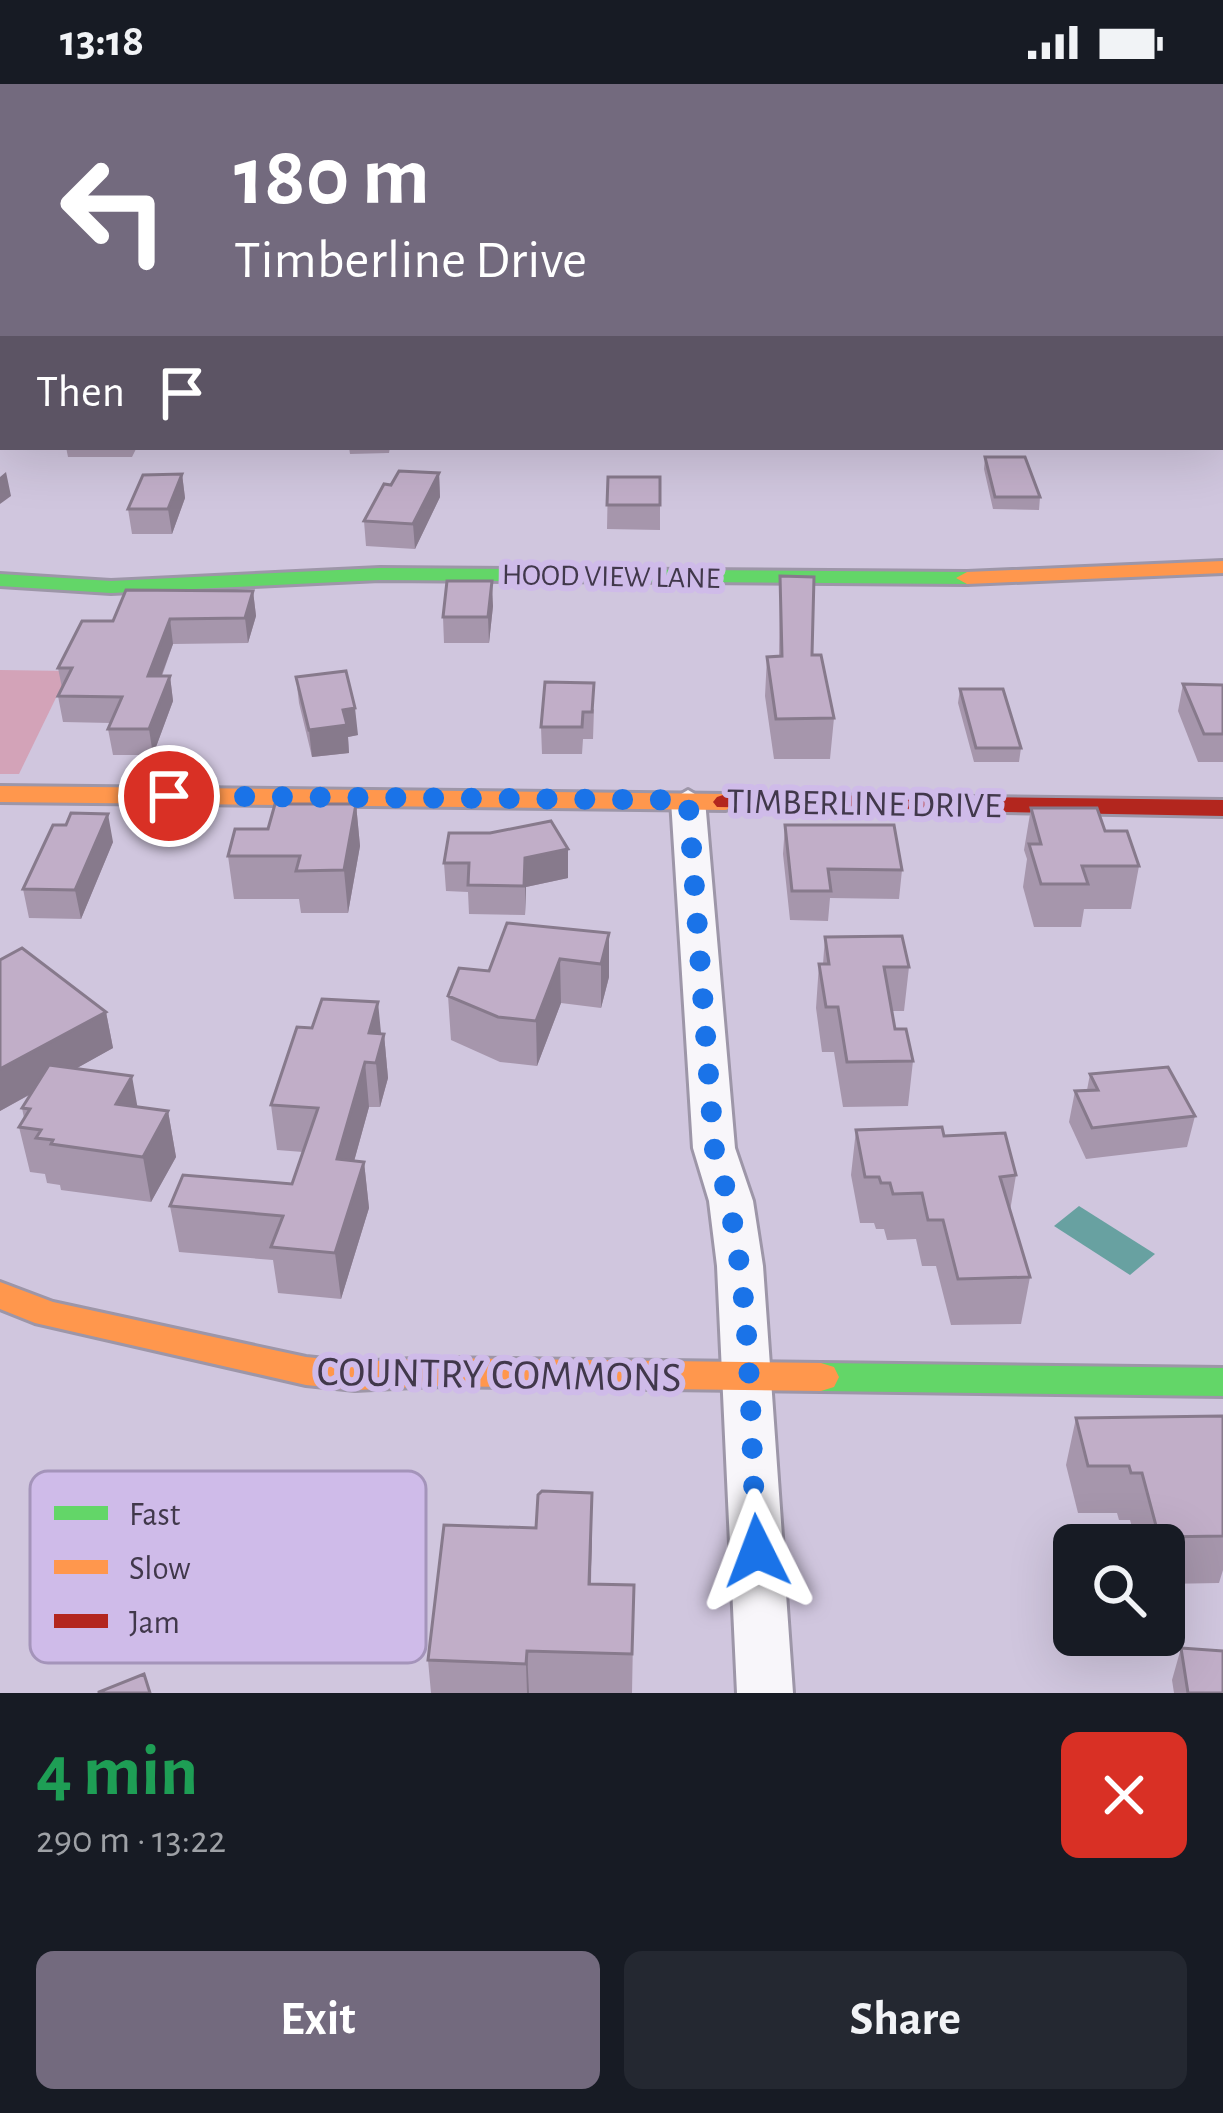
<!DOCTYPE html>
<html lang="en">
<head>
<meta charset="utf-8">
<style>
	body { margin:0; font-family:"Alegreya Sans",sans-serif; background:#242831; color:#f1f3f6; height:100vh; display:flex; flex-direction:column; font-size:45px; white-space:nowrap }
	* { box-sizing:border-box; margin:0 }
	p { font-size:39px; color:#9ea1a6 }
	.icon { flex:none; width:66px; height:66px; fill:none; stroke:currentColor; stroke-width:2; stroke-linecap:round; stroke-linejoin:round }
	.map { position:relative; height:1609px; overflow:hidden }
	.side { display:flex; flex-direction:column; background:#171b24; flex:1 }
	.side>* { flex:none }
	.hud { position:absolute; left:0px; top:0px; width:1224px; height:366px; box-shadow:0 12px 48px #0002; background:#736a7e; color:#fff; overflow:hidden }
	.controls { position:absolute; left:1053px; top:1440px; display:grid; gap:24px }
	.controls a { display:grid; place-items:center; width:132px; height:132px; border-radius:18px; background:#171b24; box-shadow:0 12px 48px #0002; font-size:60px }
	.pin { position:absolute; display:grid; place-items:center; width:102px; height:102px; color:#fff; margin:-51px; border:6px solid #fff; border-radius:50%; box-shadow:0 3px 12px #0007 }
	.me { position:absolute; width:132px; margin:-66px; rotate:357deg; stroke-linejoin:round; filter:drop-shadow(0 0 9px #0008) }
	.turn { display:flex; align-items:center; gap:42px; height:252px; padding:0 36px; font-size:54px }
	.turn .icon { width:156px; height:156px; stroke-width:2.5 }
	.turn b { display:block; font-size:84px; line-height:102px }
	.then { display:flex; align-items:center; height:114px; padding:0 36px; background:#0003; gap:24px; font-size:45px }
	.round { display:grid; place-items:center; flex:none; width:126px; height:126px; border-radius:18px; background:#242831 }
	.overview { display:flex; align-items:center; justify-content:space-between; height:204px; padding:0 36px }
	h1 { font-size:72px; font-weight:700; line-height:90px; color:#1e9e55 }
	.primary-button { display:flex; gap:24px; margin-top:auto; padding:24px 36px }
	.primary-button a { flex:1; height:138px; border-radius:18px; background:#736a7e; color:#fff; font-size:48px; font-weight:700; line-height:138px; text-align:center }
	.primary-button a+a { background:#242831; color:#f1f3f6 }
	.status { display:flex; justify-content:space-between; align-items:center; height:84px; padding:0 60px; background:#171b24; direction:ltr }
	.status svg { height:33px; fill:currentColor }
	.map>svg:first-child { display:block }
</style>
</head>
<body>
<div class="status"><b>13:18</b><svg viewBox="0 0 49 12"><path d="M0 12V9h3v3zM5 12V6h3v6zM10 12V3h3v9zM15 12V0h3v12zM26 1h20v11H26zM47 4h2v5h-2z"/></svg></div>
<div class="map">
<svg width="1223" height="1609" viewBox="0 0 1223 1609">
	<rect width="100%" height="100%" fill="#d0c6de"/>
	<path fill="#d3a3b8" d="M0 586 69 587 19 690H0Z"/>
	<path fill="#68a1a1" d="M1079 1122 1155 1170 1130 1191 1054 1142Z"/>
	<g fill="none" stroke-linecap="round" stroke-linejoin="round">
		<defs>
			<path id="street" d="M674 0H705L672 3Z
				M1054 0H1081L1083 3H1056Z
				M1221 48H1223V59H1221Z
				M0 258H3V272H0Z
				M688 706 705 716 735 1064 753 1117 763 1182 793 1609H737L717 1182 709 1117 693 1064 671 716Z"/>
			<path id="fast" d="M380 484 967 488 978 494 967 500 380 496 111 509 0 502V490L111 497Z
				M821 1279 1223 1284V1312L821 1307 808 1303 803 1293 808 1283Z"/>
			<path id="slow" d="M1223 477V489L967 500 956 494 967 488Z
				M0 702 726 710 739 718 726 726 0 718Z
				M0 1198 53 1218 306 1273 355 1278 433 1274 821 1279 834 1283 839 1293 834 1303 821 1307 433 1302 355 1306 306 1301 35 1239 0 1225Z"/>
			<path id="jam" d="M726 710 1223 716V732L717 723 713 718 717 713Z"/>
		</defs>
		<use href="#street" stroke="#9d96a8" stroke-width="6"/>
		<use href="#fast" stroke="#9d96a8" stroke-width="6"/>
		<use href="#slow" stroke="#9d96a8" stroke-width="6"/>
		<use href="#jam" stroke="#9d96a8" stroke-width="6"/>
		<use href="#street" fill="#f8f6fa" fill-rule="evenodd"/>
		<use href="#fast" fill="#63d668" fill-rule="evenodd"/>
		<use href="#slow" fill="#ff974d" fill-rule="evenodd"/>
		<use href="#jam" fill="#b3261e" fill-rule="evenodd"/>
	</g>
	<path fill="#a696ac" d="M1223 319V355L1221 350Z
		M66 363H137L132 373H68Z
		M349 363H390L389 369 350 370Z
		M985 373 1040 413 1039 426 993 425 984 385Z
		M439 389 440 413 415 465 366 462 364 437 391 401Z
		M182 390 185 414 172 450H132L128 425Z
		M608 393H660V446L607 445Z
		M780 492 812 571 834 634 830 675H774L765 612 767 573 779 572Z
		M253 507 256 532 248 559 173 560 162 592H170L173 617 153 671H113L108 645 111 639 63 638 58 612 62 604 58 584 113 537Z
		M493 522 489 559H444L443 533Z
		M296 593 358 651 348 653 349 669 312 673 299 619Z
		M1183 600 1223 601V678H1198L1178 627Z
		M960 605 1021 664 1019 678H974L958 619Z
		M594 625 593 655H583L582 670H542L541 643Z
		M356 720 360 762 348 829H301L299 815H234L228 772 268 745Z
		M1031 724 1105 747 1139 782 1131 825H1084L1081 843H1034L1023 803 1027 775 1024 766Z
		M66 741 113 758 81 835 29 834 23 805Z
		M785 741 902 786 899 815 830 814 828 837 790 836 783 770Z
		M568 765V794L526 803 525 831 469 830 468 808 446 807 444 779Z
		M609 849V893L601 924 561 919 537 982 500 978 451 956 448 912 489 887Z
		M825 853 909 883 904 927H892L895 945 913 977 908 1022 843 1023 834 968H822L816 924 819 880H823Z
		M0 876 106 928 113 964 75 985 138 1023 168 1027 176 1073 151 1118 61 1106 60 1101 47 1099 45 1090 30 1088 19 1043 24 1034 22 1024 31 1010 0 1027Z
		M381 950H384L388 994 380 1023H369L354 1077 364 1078 369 1124 341 1215 278 1209 273 1176 179 1168 170 1122 292 1100 303 1068 277 1066 271 1021Z
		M1090 990 1195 1032 1187 1063 1086 1075 1069 1038 1075 1007 1087 1006Z
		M856 1046 944 1052 1016 1091 1010 1127 1030 1193 1021 1240 951 1241 936 1182H922L916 1155 887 1156 884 1145H876L874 1139H860L851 1091Z
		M1223 1332V1486L1219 1499 1164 1500V1461H1137L1130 1436H1119L1117 1429H1078L1066 1381 1076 1334Z
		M592 1452 591 1500 634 1501 632 1609H431L428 1576Z
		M1181 1564 1223 1609H1174L1172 1596Z"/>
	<path fill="#877a8c" d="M6 388 11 412 0 420V393Z
		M439 389 440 413 415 465 413 440Z
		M182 390 185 414 172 450 168 425Z
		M492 497 493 522 489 559 488 533Z
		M253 507 256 532 248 559 245 534Z
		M170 535 173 560 152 617 148 592Z
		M170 592 173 617 153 671 149 645Z
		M355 624 358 651 348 653 349 669 312 673 309 646 343 626Z
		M356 720 360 762 348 829 344 786Z
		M108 730 113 758 81 835 75 806Z
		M568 765V794L526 803 525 831V774Z
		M609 849V893L601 924V880Z
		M560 875 561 919 537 982 536 937Z
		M378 918 382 959 384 950 388 994 380 1023 376 979 369 949Z
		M106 928 113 964 0 1027V985Z
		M365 978 369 1023 342 1121 337 1075Z
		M132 992 140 1037 116 1020Z
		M168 1027 176 1073 151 1118 143 1073Z
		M364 1078 369 1124 341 1215 335 1169Z
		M592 1409V1452L589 1543V1500Z
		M527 1567 529 1609H527L526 1580Z"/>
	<path fill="#c1aec8" stroke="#877a8c" stroke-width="3" d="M0 0H40V3H3V40H0V13H2Z
		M255 0H294V3H254Z
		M455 0H475L478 3H455Z
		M0 56H3V83L0 86Z
		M985 373H1025L1040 413H995Z
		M399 387 439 389 413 440 364 437 384 400 391 401Z
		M182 390 168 425H128L143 391Z
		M608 393H660V421H607Z
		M780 492 814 493 812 571H821L834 634 776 635 767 573 782 572Z
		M447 497H492L488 533H443Z
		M126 506 253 507 245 534 170 535 148 592H170L149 645H108L122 613 58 612 72 584H58L82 537H113Z
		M346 587 355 624 343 626 347 641 309 646 296 593Z
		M545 598 594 599 592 628H583L582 643H541Z
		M1183 600 1223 601V650H1204Z
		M960 605H1003L1021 664H976Z
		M275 720H356L344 786 296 787 300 772H228L235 745H268Z
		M1031 724H1097L1105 747H1127L1139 782H1082L1088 800H1041L1029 760H1041Z
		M71 729 108 730 75 806 23 805 53 741H66Z
		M551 737 568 765 525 774 524 802 468 801 469 779H444L449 749H490Z
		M785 741H894L902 786 828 785 831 807H792Z
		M507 839 609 849 601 880 560 875 536 937 498 933 448 912 459 884 489 887Z
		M902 852 909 883H884L895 945H906L913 977 847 978 838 923H826L819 880H829L825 853Z
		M22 864 106 928 0 985V876Z
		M322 915 378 918 369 949 384 950 376 979 365 978 337 1075 364 1078 335 1169 271 1163 283 1132 170 1122 183 1091 292 1100 318 1024 271 1021 297 943 312 944Z
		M49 981 132 992 116 1020 168 1027 143 1073 51 1060 53 1056 36 1054 41 1046 19 1043 30 1025 22 1024Z
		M1168 983 1195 1032 1092 1044 1075 1007 1098 1006 1090 990Z
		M942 1043 944 1052 1005 1049 1016 1091 1000 1093 1030 1193 958 1195 943 1136H928L922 1109 893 1110 890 1099H881L879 1093H865L856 1046Z
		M1223 1332V1452L1159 1453 1142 1389H1131L1129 1382H1088L1076 1334Z
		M542 1407 592 1409 589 1500 634 1501 632 1570 527 1567 526 1580 428 1576 444 1441 536 1444 538 1411Z
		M1181 1564 1223 1567V1609H1188Z
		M144 1590 150 1609H99V1608Z"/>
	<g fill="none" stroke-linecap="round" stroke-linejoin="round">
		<path stroke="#1a73e8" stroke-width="21" stroke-dasharray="0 37.8" d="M169 712 688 716 714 1064C755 1192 748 1334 757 1467"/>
	</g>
	<g text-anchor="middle" stroke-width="12" stroke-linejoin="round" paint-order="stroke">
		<g font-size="30" fill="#41384b" stroke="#cfbbe9">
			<text transform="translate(611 492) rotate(1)" y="10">HOOD VIEW LANE</text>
		</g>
		<g font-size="36" fill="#41384b" stroke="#cfbbe9">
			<text transform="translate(864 718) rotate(1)" y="13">TIMBERLINE DRIVE</text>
		</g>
		<g font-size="42" fill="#41384b" stroke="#cfbbe9">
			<text transform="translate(499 1289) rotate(1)" y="15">COUNTRY COMMONS</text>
		</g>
	</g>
	<rect x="30" y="1387" width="396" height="192" rx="18" fill="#cfbbe9" stroke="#a494ba" stroke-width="3"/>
	<rect x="54" y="1422" width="54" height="14" fill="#63d668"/>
	<rect x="54" y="1476" width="54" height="14" fill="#ff974d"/>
	<rect x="54" y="1530" width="54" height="14" fill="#b3261e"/>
	<g font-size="33" fill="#41384b">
		<text x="129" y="1441">Fast</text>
		<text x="129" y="1495">Slow</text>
		<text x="129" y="1549">Jam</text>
	</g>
</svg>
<div class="controls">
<a><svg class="icon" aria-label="search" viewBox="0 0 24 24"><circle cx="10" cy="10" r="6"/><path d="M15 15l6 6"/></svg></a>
</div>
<div class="pin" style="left:169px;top:712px;background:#d93025"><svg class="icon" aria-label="arrive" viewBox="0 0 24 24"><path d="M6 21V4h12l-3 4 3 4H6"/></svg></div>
<svg class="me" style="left:757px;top:1467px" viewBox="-20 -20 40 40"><path d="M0-17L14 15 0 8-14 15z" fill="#1a73e8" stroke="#fff" stroke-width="4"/></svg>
<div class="hud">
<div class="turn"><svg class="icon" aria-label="left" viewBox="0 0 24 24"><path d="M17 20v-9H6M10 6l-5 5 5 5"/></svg><div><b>180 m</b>Timberline Drive</div></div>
<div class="then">Then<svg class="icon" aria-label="arrive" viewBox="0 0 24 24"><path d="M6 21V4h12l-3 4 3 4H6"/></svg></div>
</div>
</div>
<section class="side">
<div class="overview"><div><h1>4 min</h1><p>290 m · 13:22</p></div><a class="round" style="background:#d93025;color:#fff"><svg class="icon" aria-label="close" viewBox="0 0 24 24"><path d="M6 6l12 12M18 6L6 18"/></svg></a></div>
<div class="primary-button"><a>Exit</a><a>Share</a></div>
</section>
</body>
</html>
